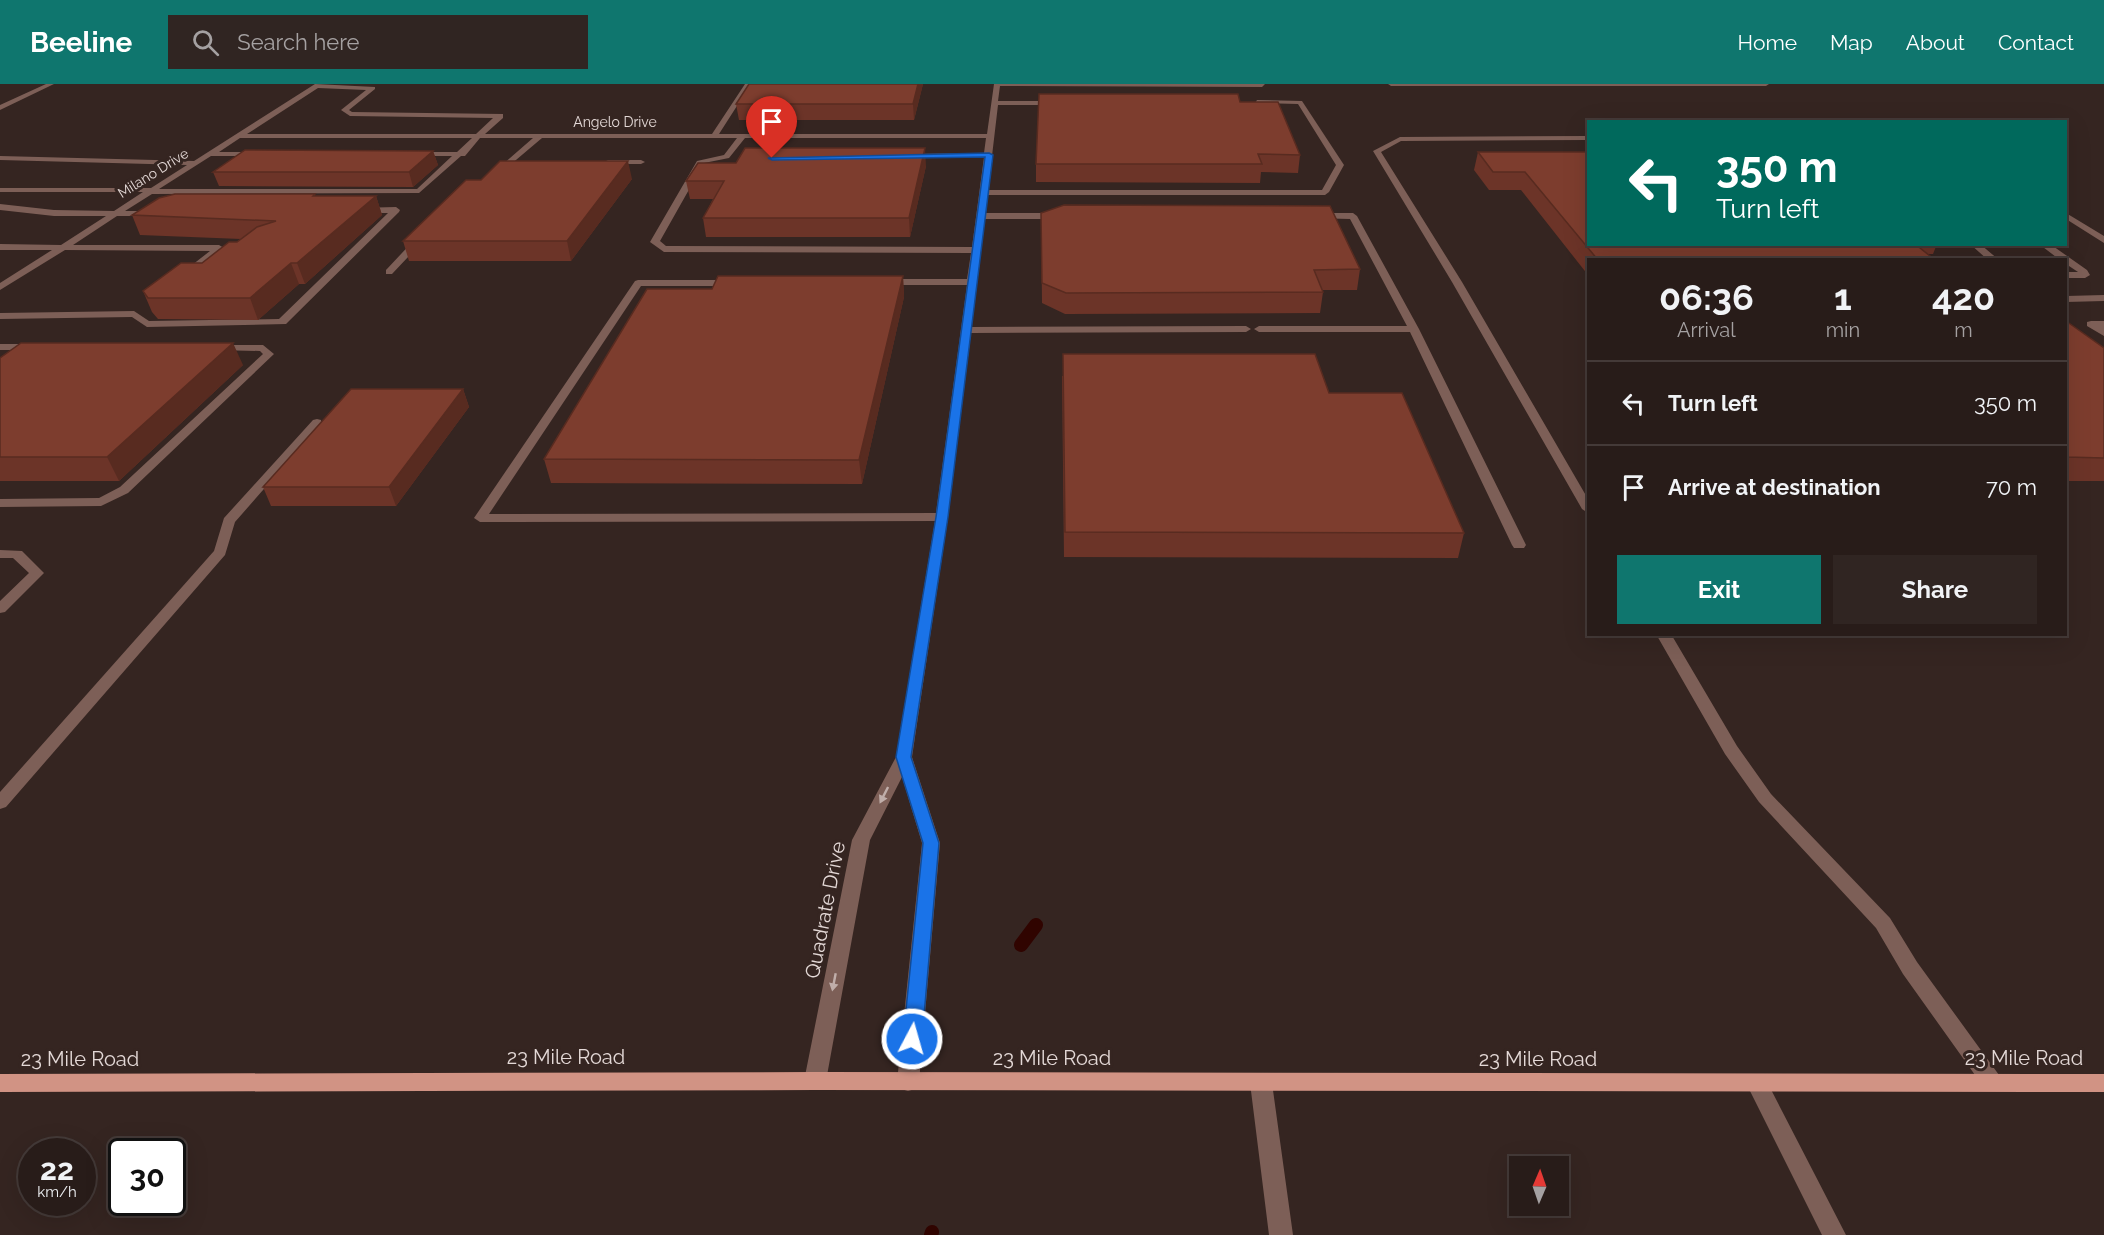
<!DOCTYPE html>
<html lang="en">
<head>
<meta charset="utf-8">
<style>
	body { margin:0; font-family:Raleway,sans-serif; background:#302522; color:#f1f3f6; height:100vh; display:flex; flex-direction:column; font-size:22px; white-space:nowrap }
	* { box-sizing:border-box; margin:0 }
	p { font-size:20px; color:#a5a1a2 }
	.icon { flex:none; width:33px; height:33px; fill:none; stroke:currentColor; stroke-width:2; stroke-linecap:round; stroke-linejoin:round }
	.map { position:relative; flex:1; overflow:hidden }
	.details { position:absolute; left:1587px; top:174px; width:480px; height:378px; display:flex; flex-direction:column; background:#281c19; border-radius:0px; box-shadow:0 6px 24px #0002,0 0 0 2px #443a38 }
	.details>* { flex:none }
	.hud { position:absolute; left:1587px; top:36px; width:480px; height:126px; border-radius:0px; box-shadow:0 6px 24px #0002,0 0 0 2px #443a38; background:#00695c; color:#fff; overflow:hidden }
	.needle { width:39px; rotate:2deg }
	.controls { position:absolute; left:1509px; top:1072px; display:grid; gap:12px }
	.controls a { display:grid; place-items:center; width:60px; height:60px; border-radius:0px; background:#281c19; box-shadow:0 6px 24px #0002,0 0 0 2px #443a38; font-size:30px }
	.speed { position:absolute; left:18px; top:1054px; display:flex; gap:12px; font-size:30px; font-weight:700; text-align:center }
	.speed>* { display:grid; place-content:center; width:78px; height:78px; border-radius:50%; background:#281c19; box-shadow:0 6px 24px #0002,0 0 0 2px #443a38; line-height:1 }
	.speed small { font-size:15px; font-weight:400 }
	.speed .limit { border:3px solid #111; border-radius:9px; background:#fff; color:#111 }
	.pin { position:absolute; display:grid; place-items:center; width:51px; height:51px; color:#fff; margin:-62px -26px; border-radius:50% 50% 50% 0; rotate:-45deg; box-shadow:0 0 6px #0007 }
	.pin .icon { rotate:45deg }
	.me { position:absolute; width:66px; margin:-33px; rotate:6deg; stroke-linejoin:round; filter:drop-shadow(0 0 4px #0008) }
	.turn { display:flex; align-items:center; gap:21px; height:126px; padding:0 30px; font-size:27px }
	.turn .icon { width:78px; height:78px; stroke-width:2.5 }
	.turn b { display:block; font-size:42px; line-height:51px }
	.eta { display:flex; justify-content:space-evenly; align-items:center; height:102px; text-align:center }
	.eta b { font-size:36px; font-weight:700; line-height:42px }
	.primary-button { display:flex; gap:12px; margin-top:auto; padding:12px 30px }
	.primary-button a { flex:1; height:69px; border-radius:0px; background:#0f766e; color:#fff; font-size:24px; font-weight:700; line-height:69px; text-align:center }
	.primary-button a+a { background:#302522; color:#f1f3f6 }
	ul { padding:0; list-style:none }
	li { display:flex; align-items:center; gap:18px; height:84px; padding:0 30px; border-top:2px solid #443a38 }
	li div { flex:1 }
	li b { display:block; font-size:22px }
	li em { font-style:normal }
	header { display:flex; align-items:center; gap:36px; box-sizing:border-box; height:84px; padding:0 30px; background:#0f766e; color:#fff }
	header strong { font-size:28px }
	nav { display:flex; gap:33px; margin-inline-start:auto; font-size:21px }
	.search { width:420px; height:54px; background:#302522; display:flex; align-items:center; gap:15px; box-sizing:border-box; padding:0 21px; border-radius:0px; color:#a5a1a2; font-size:22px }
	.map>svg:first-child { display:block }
</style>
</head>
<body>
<header>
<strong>Beeline</strong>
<div class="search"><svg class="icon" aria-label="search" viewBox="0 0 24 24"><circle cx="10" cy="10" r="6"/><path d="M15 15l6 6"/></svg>Search here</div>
<nav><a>Home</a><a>Map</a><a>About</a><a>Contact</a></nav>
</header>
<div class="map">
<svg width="2104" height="1151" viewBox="0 0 2104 1151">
	<rect width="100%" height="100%" fill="#352521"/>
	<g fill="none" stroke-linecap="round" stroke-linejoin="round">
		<path stroke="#300400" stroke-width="14" d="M1021 861 1036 841
			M931 1151 932 1148"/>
		<path fill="#7d5f57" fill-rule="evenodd" d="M46 0H54L0 26V21Z
			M315 0 375 3V5L349 26 352 28 503 30V34L485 50H712L745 0H751L719 50H987L994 0H1265L1262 3 1000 2 998 17H1059L1063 19 1059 21H998L988 106H1322L1336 81 1298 20 1255 19 1257 16 1302 17 1344 81 1329 108 1325 111H987L985 129H1059L1063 132 1059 135H984L971 243 1246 242 1251 245 1246 248 971 249 948 433 912 673 940 759 919 998 915 1005 908 1007 901 1005 897 998 922 759 902 693 870 756 826 997 822 1004 815 1006 808 1004 804 997 852 756 896 673 935 437 480 438 474 434 635 197 638 196H733L738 199 733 202H641L489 430 936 429 967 201H883L878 198 883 195H967L971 169 664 168 650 158 697 77 724 71 737 54H542L497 92H494V88L533 54H480L465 72H461L419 109 152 110 125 127H151L154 128V132H117L73 161H219L224 164 222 166 186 193 181 190 183 188 210 167 65 166 0 206V199L52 166H0V160L61 161 106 132H54L0 126V120L54 126 114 127 143 108H0V104H151L187 81 0 76V72L194 77ZM318 4 366 6 341 26 350 32 493 34 476 50H247ZM240 54H472L457 68H411V72H452L417 105H159L211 72H261V68H219ZM745 54H986L984 69 907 70 903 72 907 74 984 73 972 163 666 162 660 157 704 79 729 74Z
			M1388 0H1769L1766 2H1391Z
			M1588 52V56L1401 57 1381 68 1462 198 1588 415V429L1582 425 1452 198 1373 67 1400 53Z
			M608 76H641L645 78 641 80H605L604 78Z
			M396 123 400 126 399 128 286 240 147 243 132 233 0 235V229L134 227 149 237 279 235 388 129H361L358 128V124Z
			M1314 129H1353L1357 132 1419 245 1526 461 1524 464H1514L1512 461 1410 248H1259L1254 245 1259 242H1407L1350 135 1311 134V130Z
			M2066 129 2104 152V159L2066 135Z
			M417 153 425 155 392 190H386V186Z
			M1970 160H1980L1999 176H1988Z
			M2039 160H2050L2087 186 2090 191 2085 194H2066V188H2078L2066 180V176H2060Z
			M2104 211V217L2066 218V212Z
			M2091 237H2104V252L2087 242V238Z
			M0 260H33L38 263 33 266H0Z
			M212 261H263L274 270 128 409 101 422 0 423V415L99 414 120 403 263 270 260 267 216 266 211 263Z
			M317 335 321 336V340L235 438 225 471 6 723 0 725V708L214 467 224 434 313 336Z
			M0 466 22 467 44 489 5 528 0 529V517L29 489 13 474H0Z
			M1656 550H1671L1737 662 1771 710 1890 834 1917 878 1999 991 2003 998 1999 1005 1992 1007 1985 1005 1903 890 1876 844 1759 718 1725 670Z
			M1261 990 1268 992 1272 999 1293 1151H1269L1250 999 1254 992Z
			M1757 990 1764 992 1846 1151H1822L1746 999 1750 992Z"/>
		<path fill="#d19384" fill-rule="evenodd" d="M815 988 2104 990V1008L815 1006 0 1008V990Z"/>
	</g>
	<path fill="#6c3428" d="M749 0H923L914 36H739L736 20Z
		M1240 18 1300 71 1298 89 1261 88 1260 99 1036 98V80Z
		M433 67 438 81 413 103 219 102 213 88Z
		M1478 68H1588V160H1937L1933 170H1927L1935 176H1588V191L1521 106H1489L1474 86Z
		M736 79 926 82 910 153H706L703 134 713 115H690L686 97Z
		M632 95 571 177H409L403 157 481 96Z
		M316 112H376L382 131 305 200H299L258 236 158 235 152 228 143 207 202 179 241 155 140 151 132 131Z
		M1041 129 1360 185 1357 206H1322L1323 208 1320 229 1065 230 1042 219Z
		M903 192 904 213 862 400 551 399 544 375 712 205Z
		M2066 237 2104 264V397H2066Z
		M0 274 243 281 119 397H0Z
		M1062 292 1329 309 1464 449 1458 474 1064 473Z
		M463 305 469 323 396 422H271L263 403Z"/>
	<path fill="#582b20" d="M918 0H923L914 36 913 20Z
		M925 64 926 82 910 153 909 134Z
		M433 67 438 81 413 103 409 88Z
		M628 77 632 95 571 177 567 157Z
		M376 112 382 131 305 200 297 179Z
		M291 179 299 200 258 236 250 214Z
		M903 192 904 213 862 400 859 376Z
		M233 259 243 281 119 397 107 373Z
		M463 305 469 323 396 422 389 403Z"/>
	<path fill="#7d3d2e" stroke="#582b20" stroke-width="1.5" d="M749 0H918L913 20H736Z
		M1039 10H1238L1240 18H1278L1300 71 1258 70 1262 80H1036Z
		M745 64H925L909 134H703L724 97H686L698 79H736Z
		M245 66 433 67 409 88H213Z
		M1478 68H1588V160H1915L1935 176H1598L1525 88H1493Z
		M500 77H628L567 157H403L466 96H481Z
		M175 110H315L313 112H376L297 179H291L250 214H148L143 207 181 179H202L229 158H237L257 143 276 137 132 131 159 114Z
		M1064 121 1330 122 1360 185 1314 186 1323 208 1066 209 1042 199 1041 129Z
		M718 192H903L859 376 544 375 647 205H712Z
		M2066 237 2104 264V374L2066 373Z
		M21 259H233L107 373H0V274Z
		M1063 270H1315L1329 309H1402L1464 449 1065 448Z
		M351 305H463L389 403H263Z"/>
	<defs><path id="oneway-solid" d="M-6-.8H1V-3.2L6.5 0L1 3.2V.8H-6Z" transform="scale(1.5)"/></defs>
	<g fill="#c0aeaa">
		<use href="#oneway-solid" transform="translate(884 711) rotate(117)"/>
		<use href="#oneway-solid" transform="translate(834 898) rotate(101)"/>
	</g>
	<path fill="#1a73e8" stroke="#114b97" stroke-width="1.5" d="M989 69 993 71 948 433 911 673 939 759 922 955 919 960 912 963 906 960 903 955 923 759 896 673 936 433 985 73 772 76 768 74Z"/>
	<g text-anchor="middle" stroke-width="6" stroke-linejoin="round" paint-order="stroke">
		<g font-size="14" fill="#e4d9d7" stroke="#352521">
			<text x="615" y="43">Angelo Drive</text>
			<text transform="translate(153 89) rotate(-32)" y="5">Milano Drive</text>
		</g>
		<g font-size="20" fill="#e4d9d7" stroke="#352521">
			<text transform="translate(825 826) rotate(-79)" y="7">Quadrate Drive</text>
			<text x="566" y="980">23 Mile Road</text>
			<text x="1052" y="981">23 Mile Road</text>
			<text x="2024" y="981">23 Mile Road</text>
			<text x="80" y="982">23 Mile Road</text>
			<text x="1538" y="982">23 Mile Road</text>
		</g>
	</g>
</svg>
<div class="controls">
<a><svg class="needle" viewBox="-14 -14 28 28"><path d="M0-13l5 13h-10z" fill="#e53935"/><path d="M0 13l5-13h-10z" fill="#a5a1a2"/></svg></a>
</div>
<div class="speed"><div>22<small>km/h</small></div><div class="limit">30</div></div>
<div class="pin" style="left:772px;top:74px;background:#d93025"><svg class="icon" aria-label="arrive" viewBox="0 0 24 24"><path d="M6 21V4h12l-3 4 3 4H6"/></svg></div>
<svg class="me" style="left:912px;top:955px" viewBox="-20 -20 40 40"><circle r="17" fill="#1a73e8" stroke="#fff" stroke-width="3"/><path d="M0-11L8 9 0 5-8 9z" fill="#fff"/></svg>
<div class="hud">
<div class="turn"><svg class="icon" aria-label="left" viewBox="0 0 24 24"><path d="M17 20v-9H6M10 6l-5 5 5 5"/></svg><div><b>350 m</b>Turn left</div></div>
</div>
<section class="details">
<div class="eta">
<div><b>06:36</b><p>Arrival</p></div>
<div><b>1</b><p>min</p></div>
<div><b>420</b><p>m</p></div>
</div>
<ul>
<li><svg class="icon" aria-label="left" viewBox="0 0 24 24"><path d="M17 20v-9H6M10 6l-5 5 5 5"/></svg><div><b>Turn left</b></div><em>350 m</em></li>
<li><svg class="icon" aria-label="arrive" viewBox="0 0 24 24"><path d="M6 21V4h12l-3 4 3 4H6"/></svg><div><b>Arrive at destination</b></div><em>70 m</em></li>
</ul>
<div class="primary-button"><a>Exit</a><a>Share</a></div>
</section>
</div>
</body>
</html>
